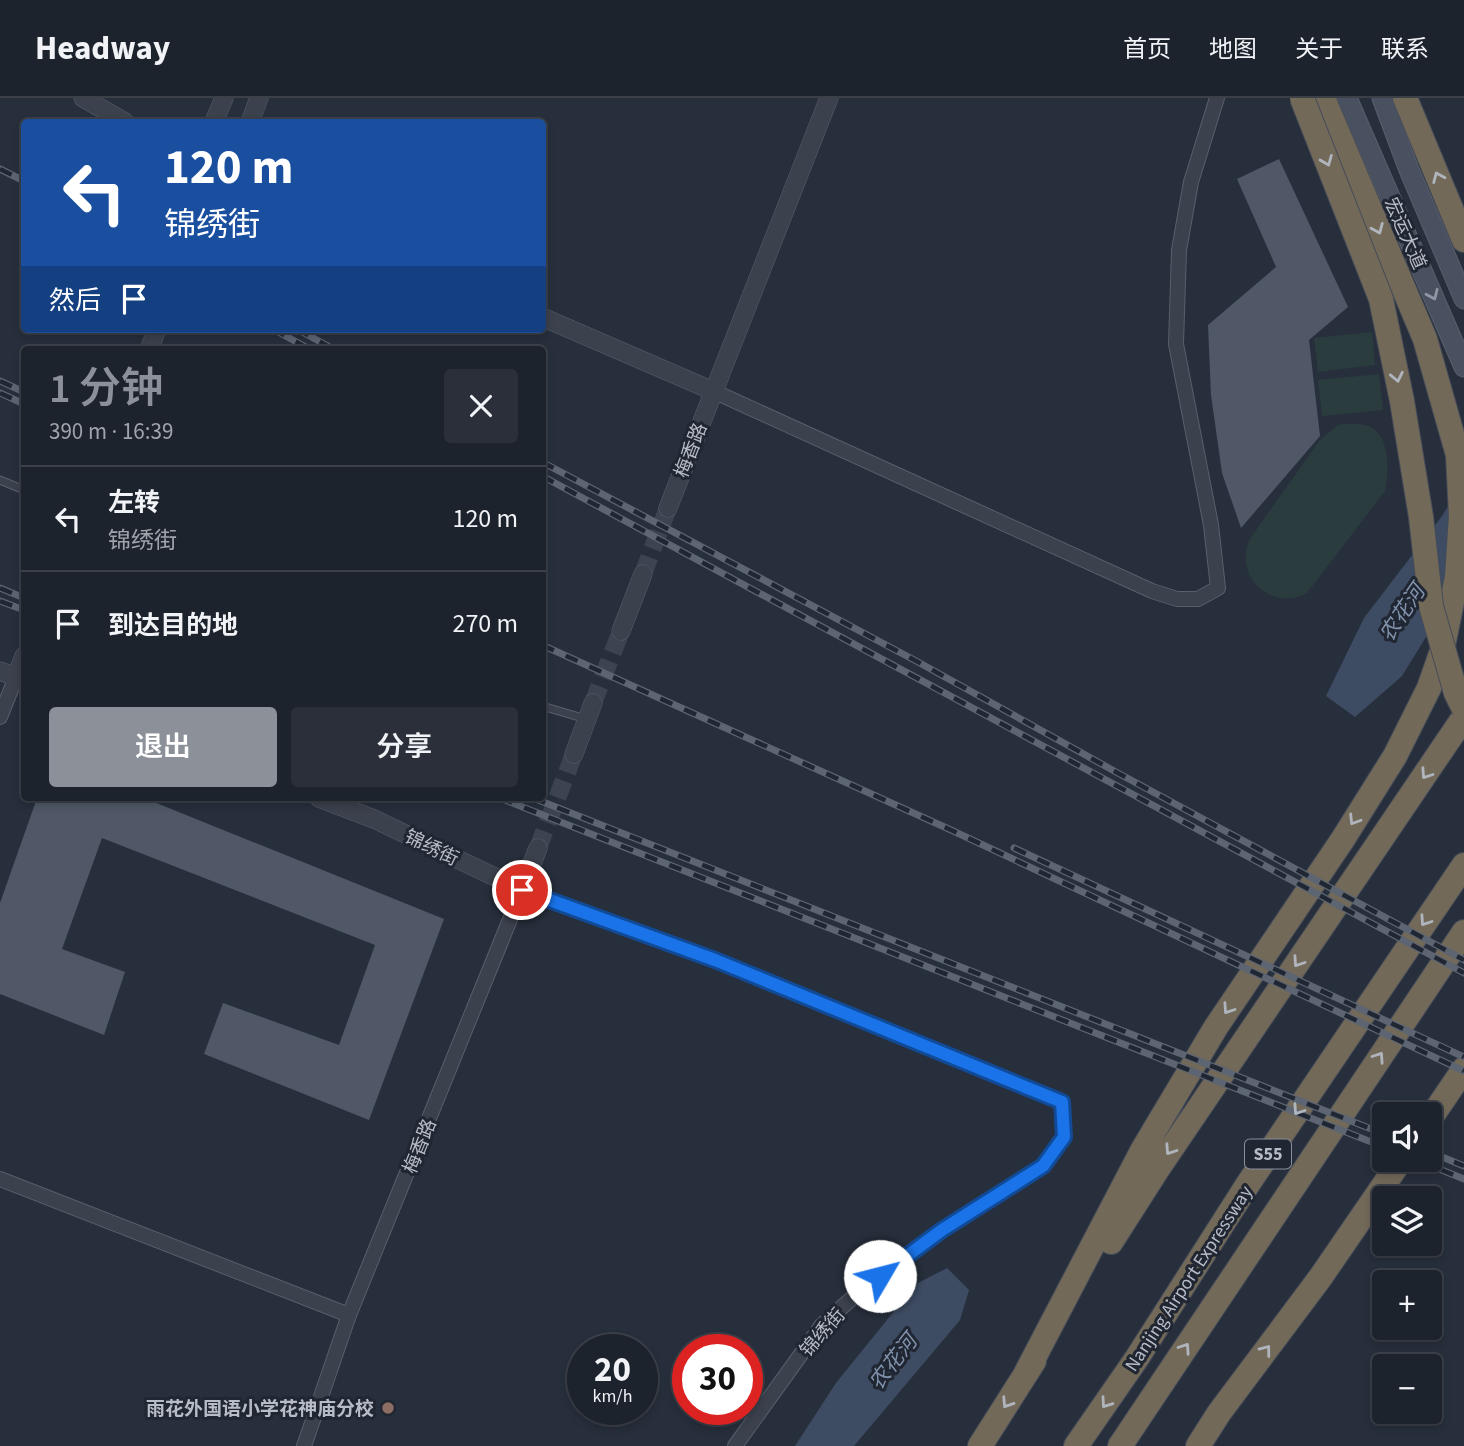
<!DOCTYPE html>
<html lang="zh">
<head>
<meta charset="utf-8">
<style>
	body { margin:0; font-family:"Source Sans 3","Noto Sans SC",sans-serif; background:#2a2f39; color:#f1f3f6; height:100vh; display:flex; flex-direction:column; font-size:26px; white-space:nowrap }
	* { box-sizing:border-box; margin:0 }
	p { font-size:23px; color:#a0a4aa }
	.icon { flex:none; width:38px; height:38px; fill:none; stroke:currentColor; stroke-width:2; stroke-linecap:round; stroke-linejoin:round }
	.map { position:relative; flex:1; overflow:hidden }
	.panel { position:absolute; left:21px; top:248px; width:525px; height:455px; display:flex; flex-direction:column; background:#1d232d; border-radius:7px; box-shadow:0 4px 10px #0003,0 0 0 2px #3b4049 }
	.panel>* { flex:none }
	.top-card { position:absolute; left:21px; top:21px; width:525px; height:214px; border-radius:7px; box-shadow:0 4px 10px #0003,0 0 0 2px #3b4049; background:#1a4fa0; color:#fff; overflow:hidden }
	.fabs { position:absolute; left:1372px; top:1004px; display:grid; gap:14px }
	.fabs a { display:grid; place-items:center; width:70px; height:70px; border-radius:7px; background:#1d232d; box-shadow:0 4px 10px #0003,0 0 0 2px #3b4049; font-size:35px }
	.speed { position:absolute; left:567px; top:1236px; display:flex; gap:14px; font-size:35px; font-weight:700; text-align:center }
	.speed>* { display:grid; place-content:center; width:91px; height:91px; border-radius:50%; background:#1d232d; box-shadow:0 4px 10px #0003,0 0 0 2px #3b4049; line-height:1 }
	.speed small { font-size:18px; font-weight:400 }
	.speed .limit { border:10px solid #d22; background:#fff; color:#111 }
	.pin { position:absolute; display:grid; place-items:center; width:60px; height:60px; color:#fff; margin:-30px; border:4px solid #fff; border-radius:50%; box-shadow:0 2px 7px #0007 }
	.me { position:absolute; width:77px; margin:-38px; rotate:53deg; stroke-linejoin:round; filter:drop-shadow(0 0 5px #0008) }
	.turn { display:flex; align-items:center; gap:24px; height:147px; padding:0 28px; font-size:32px }
	.turn .icon { width:91px; height:91px; stroke-width:2.5 }
	.turn b { display:block; font-size:49px; line-height:60px }
	.then { display:flex; align-items:center; height:66px; padding:0 28px; background:#0003; gap:14px; font-size:26px }
	.round { display:grid; place-items:center; flex:none; width:74px; height:74px; border-radius:7px; background:#2a2f39 }
	.overview { display:flex; align-items:center; justify-content:space-between; height:119px; padding:0 28px }
	h1 { font-size:42px; font-weight:600; line-height:52px; color:#8c9099 }
	.primary-button { display:flex; gap:14px; margin-top:auto; padding:14px 28px }
	.primary-button a { flex:1; height:80px; border-radius:7px; background:#8c9099; color:#fff; font-size:28px; font-weight:600; line-height:80px; text-align:center }
	.primary-button a+a { background:#2a2f39; color:#f1f3f6 }
	ul { padding:0; list-style:none }
	li { display:flex; align-items:center; gap:21px; height:105px; padding:0 28px; border-top:2px solid #3b4049 }
	li div { flex:1 }
	li b { display:block; font-size:26px }
	li em { font-style:normal }
	header { display:flex; align-items:center; gap:42px; box-sizing:border-box; height:98px; padding:0 35px; background:#1d232d; border-bottom:2px solid #3b4049 }
	header strong { font-size:33px }
	nav { display:flex; gap:38px; margin-inline-start:auto; font-size:24px }
	.map>svg:first-child { display:block }
</style>
</head>
<body>
<header>
<strong>Headway</strong>
<nav><a>首页</a><a>地图</a><a>关于</a><a>联系</a></nav>
</header>
<div class="map">
<svg width="1464" height="1348" viewBox="0 0 1464 1348">
	<rect width="100%" height="100%" fill="#272f3c"/>
	<path fill="#2a3c3e" d="M1372 234 1375 267 1318 274 1314 240Z
		M1379 276 1383 312 1322 318 1318 282Z
		M1344 326C1353 326 1364 325 1372 330 1390 340 1389 375 1385 393L1307 495C1282 509 1250 494 1246 465 1245 457 1247 450 1249 442L1320 342 1338 327Z"/>
	<path fill="#3e4c63" d="M1464 383V477L1402 578 1355 619 1326 598 1364 520 1442 418Z
		M947 1170 969 1192 960 1222 854 1348H795L836 1285 916 1186Z"/>
	<path fill="#505867" d="M1279 61 1348 209 1309 242 1320 338 1241 430 1222 375 1211 297 1208 227 1276 169 1237 81Z
		M37 700H144L444 821 369 1022 204 956 223 905 339 947 375 847 102 740 62 851 125 874 104 937 0 896V805Z"/>
	<g fill="none" stroke-linecap="round" stroke-linejoin="round">
		<path stroke="#3d4451" stroke-width="18" stroke-dasharray="18 9" stroke-linecap="butt" d="M643 476 668 410
			M593 605 621 533
			M538 750 574 656"/>
		<defs>
			<path id="service" d="M0 382 24 392
				M542 608 586 621"/>
			<path id="minor" d="M713 293 1152 493 1177 501H1198L1218 490 1211 427 1176 246 1179 152 1191 84 1217 0
				M0 619 16 579
				M0 1081 349 1217
				M304 1348 349 1217 522 792 715 862 1062 1004 1064 1039 1043 1068 942 1132 859 1194 822 1227 735 1348"/>
			<path id="tertiary" d="M83 0 125 24
				M214 24 224 0
				M250 24 259 0
				M542 219 713 293
				M149 252 157 231
				M668 410 829 0
				M621 533 643 476
				M0 573 24 582
				M16 579 24 558
				M574 656 593 605
				M319 700 374 721 522 792 538 750"/>
			<path id="secondary" d="M1347 0 1464 269
				M1382 0 1409 72 1464 201"/>
			<path id="motorway" d="M1405 0 1464 142
				M1430 1021 1464 971
				M1111 1144 1157 1072 1464 619
				M1026 1275 1142 1053 1216 929 1343 741 1395 658 1429 590 1442 553 1457 479 1461 418 1458 357 1425 241 1323 0
				M980 1348 1034 1263
				M1076 1348 1137 1260 1248 1086 1464 767
				M1120 1348 1464 834
				M1198 1348 1219 1315 1320 1180 1401 1062"/>
		</defs>
		<use href="#service" stroke="#595f6b" stroke-width="9"/>
		<use href="#minor" stroke="#595f6b" stroke-width="16"/>
		<use href="#tertiary" stroke="#595f6b" stroke-width="19"/>
		<use href="#secondary" stroke="#595f6b" stroke-width="21"/>
		<use href="#motorway" stroke="#464c58" stroke-width="26"/>
		<use href="#service" stroke="#3b414d" stroke-width="7"/>
		<use href="#minor" stroke="#3b414d" stroke-width="14"/>
		<use href="#tertiary" stroke="#3b414d" stroke-width="18"/>
		<use href="#secondary" stroke="#49505f" stroke-width="19"/>
		<use href="#motorway" stroke="#726959" stroke-width="24"/>
		<defs>
			<path id="rail" d="M0 71 24 83
				M273 231 311 252
				M297 231 335 252
				M0 283 24 294
				M0 295 24 306
				M542 364 918 564 1116 674 1464 862
				M542 378 1464 875
				M0 490 24 500
				M0 503 24 512
				M542 547 951 732 1464 973
				M500 700 1384 1049
				M533 700 1384 1036
				M1014 750 1464 959
				M1430 1054 1464 1068
				M1417 1062 1464 1081"/>
		</defs>
		<use href="#rail" stroke="#5d6573" stroke-width="7"/>
		<use href="#rail" stroke="#202632" stroke-width="4.5" stroke-dasharray="13" stroke-linecap="butt"/>
		<defs>
			<path id="motorway-bridge" d="M1302 0 1381 201 1402 303 1421 419 1431 508 1456 595 1464 611"/>
		</defs>
		<use href="#motorway-bridge" stroke="#464c58" stroke-width="26" stroke-linecap="butt"/>
		<use href="#motorway-bridge" stroke="#726959" stroke-width="24"/>
	</g>
	<defs><path id="oneway-chevron" d="M-2-3.5L2.5 0L-2 3.5" fill="none" stroke-width="1.6" stroke-linecap="round" stroke-linejoin="round" transform="scale(1.75)"/></defs>
	<g stroke="#b0b5bd">
		<use href="#oneway-chevron" transform="translate(1327 63) rotate(68)"/>
		<use href="#oneway-chevron" transform="translate(1438 79) rotate(-113)"/>
		<use href="#oneway-chevron" transform="translate(1378 131) rotate(67)"/>
		<use href="#oneway-chevron" transform="translate(1397 279) rotate(78)"/>
		<use href="#oneway-chevron" transform="translate(1426 676) rotate(124)"/>
		<use href="#oneway-chevron" transform="translate(1354 722) rotate(122)"/>
		<use href="#oneway-chevron" transform="translate(1425 823) rotate(124)"/>
		<use href="#oneway-chevron" transform="translate(1298 864) rotate(124)"/>
		<use href="#oneway-chevron" transform="translate(1228 911) rotate(124)"/>
		<use href="#oneway-chevron" transform="translate(1379 959) rotate(-56)"/>
		<use href="#oneway-chevron" transform="translate(1298 1012) rotate(124)"/>
		<use href="#oneway-chevron" transform="translate(1170 1052) rotate(124)"/>
		<use href="#oneway-chevron" transform="translate(1185 1250) rotate(-56)"/>
		<use href="#oneway-chevron" transform="translate(1266 1252) rotate(-53)"/>
		<use href="#oneway-chevron" transform="translate(1007 1305) rotate(123)"/>
		<use href="#oneway-chevron" transform="translate(1106 1305) rotate(125)"/>
	</g>
	<use stroke="#9097a3" href="#oneway-chevron" transform="translate(1433 197) rotate(66)"/>
	<g fill="none" stroke-linecap="round" stroke-linejoin="round">
		<defs>
			<path id="route" d="M522 792 715 862 1062 1004 1064 1039 1043 1068 942 1132 880 1178"/>
		</defs>
		<use href="#route" stroke="#114b97" stroke-width="18"/>
		<use href="#route" stroke="#1a73e8" stroke-width="12"/>
	</g>
	<circle fill="#8d6e63" stroke="#202632" stroke-width="2.5" cx="388" cy="1310" r="7"/>
	<g text-anchor="middle" stroke-width="6" stroke-linejoin="round" paint-order="stroke">
		<rect fill="#202632" stroke="#8a909b" stroke-width="2" x="1245" y="1041.5" width="46" height="29" rx="5"/>
		<g font-size="18" font-weight="bold" fill="#b7bdc8">
			<text x="1268" y="1062">S55</text>
		</g>
		<g font-size="19" fill="#b7bdc8" stroke="#202632">
			<text transform="translate(1406 135) rotate(66)" y="7">宏运大道</text>
			<text transform="translate(690 352) rotate(-69)" y="7">梅香路</text>
			<text transform="translate(432 749) rotate(26)" y="7">锦绣街</text>
			<text transform="translate(419 1048) rotate(-68)" y="7">梅香路</text>
			<text transform="translate(1188 1180) rotate(-57)" y="7">Nanjing Airport Expressway</text>
			<text transform="translate(822 1234) rotate(-49)" y="7">锦绣街</text>
		</g>
		<g font-size="19" font-weight="bold" fill="#b7bdc8" stroke="#202632" text-anchor="end">
			<text x="374" y="1317">雨花外国语小学花神庙分校</text>
		</g>
		<g font-size="21" font-style="italic" fill="#8192ac" stroke="#202632">
			<text transform="translate(1402 515) rotate(-56)" y="7">农花河</text>
			<text transform="translate(893 1264) rotate(-52)" y="7">农花河</text>
		</g>
	</g>
</svg>
<div class="fabs">
<a><svg class="icon" aria-label="sound" viewBox="0 0 24 24"><path d="M4 9h4l5-4v14l-5-4H4zM17 9q2 3 0 6"/></svg></a>
<a><svg class="icon" aria-label="layers" viewBox="0 0 24 24"><path d="M12 4l9 5-9 5-9-5zM3 14l9 5 9-5"/></svg></a>
<a>+</a>
<a>−</a>
</div>
<div class="speed"><div>20<small>km/h</small></div><div class="limit">30</div></div>
<div class="pin" style="left:522px;top:792px;background:#d93025"><svg class="icon" aria-label="arrive" viewBox="0 0 24 24"><path d="M6 21V4h12l-3 4 3 4H6"/></svg></div>
<svg class="me" style="left:880px;top:1178px" viewBox="-20 -20 40 40"><circle r="19" fill="#fff"/><path d="M0-13L10 11 0 6-10 11z" fill="#1a73e8"/></svg>
<div class="top-card">
<div class="turn"><svg class="icon" aria-label="left" viewBox="0 0 24 24"><path d="M17 20v-9H6M10 6l-5 5 5 5"/></svg><div><b>120 m</b>锦绣街</div></div>
<div class="then">然后<svg class="icon" aria-label="arrive" viewBox="0 0 24 24"><path d="M6 21V4h12l-3 4 3 4H6"/></svg></div>
</div>
<section class="panel">
<div class="overview"><div><h1>1 分钟</h1><p>390 m · 16:39</p></div><a class="round"><svg class="icon" aria-label="close" viewBox="0 0 24 24"><path d="M6 6l12 12M18 6L6 18"/></svg></a></div>
<ul>
<li><svg class="icon" aria-label="left" viewBox="0 0 24 24"><path d="M17 20v-9H6M10 6l-5 5 5 5"/></svg><div><b>左转</b><p>锦绣街</p></div><em>120 m</em></li>
<li><svg class="icon" aria-label="arrive" viewBox="0 0 24 24"><path d="M6 21V4h12l-3 4 3 4H6"/></svg><div><b>到达目的地</b></div><em>270 m</em></li>
</ul>
<div class="primary-button"><a>退出</a><a>分享</a></div>
</section>
</div>
</body>
</html>
